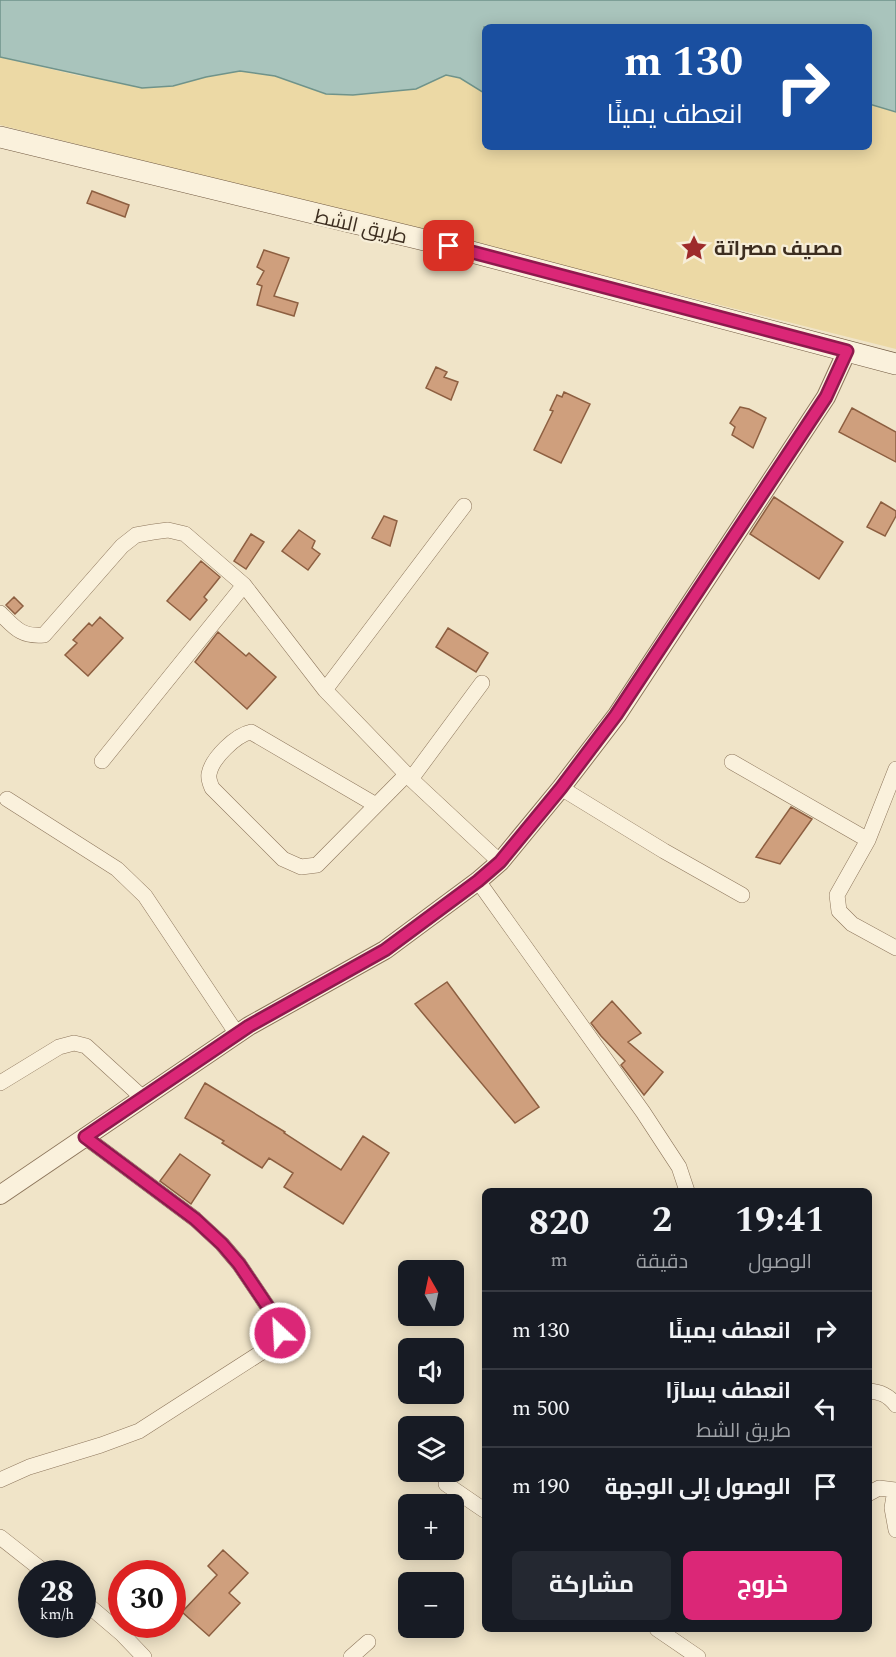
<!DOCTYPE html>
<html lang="ar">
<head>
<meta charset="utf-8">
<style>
	body { margin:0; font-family:Spectral,Cairo,serif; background:#242831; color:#f1f3f6; direction:rtl; height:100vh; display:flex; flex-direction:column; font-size:22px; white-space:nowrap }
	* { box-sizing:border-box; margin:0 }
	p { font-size:20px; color:#9ea1a6 }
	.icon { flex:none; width:33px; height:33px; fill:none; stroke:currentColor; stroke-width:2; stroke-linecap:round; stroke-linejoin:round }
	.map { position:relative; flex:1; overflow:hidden; direction:ltr }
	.sheet { position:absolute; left:482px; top:1188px; width:390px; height:444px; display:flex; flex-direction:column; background:#171b24; border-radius:9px; box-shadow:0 3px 15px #0003; direction:rtl }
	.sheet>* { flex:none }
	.hud { position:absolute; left:482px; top:24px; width:390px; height:126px; border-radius:9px; box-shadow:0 3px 15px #0003; direction:rtl; background:#1a4fa0; color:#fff; overflow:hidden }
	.needle { width:39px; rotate:351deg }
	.buttons { position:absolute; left:398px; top:1260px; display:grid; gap:12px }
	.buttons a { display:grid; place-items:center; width:66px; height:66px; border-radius:9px; background:#171b24; box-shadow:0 3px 15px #0003; font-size:30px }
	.speed { position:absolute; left:18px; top:1560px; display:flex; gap:12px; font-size:30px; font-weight:700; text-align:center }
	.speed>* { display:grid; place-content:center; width:78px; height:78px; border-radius:50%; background:#171b24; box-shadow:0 3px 15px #0003; line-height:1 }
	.speed small { font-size:15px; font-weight:400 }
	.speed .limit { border:9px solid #d22; background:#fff; color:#111 }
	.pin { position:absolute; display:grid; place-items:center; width:51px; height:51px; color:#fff; margin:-26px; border-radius:12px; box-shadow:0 3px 9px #0006 }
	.me { position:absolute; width:66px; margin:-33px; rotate:335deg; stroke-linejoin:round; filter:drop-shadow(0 0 4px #0008) }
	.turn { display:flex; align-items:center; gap:21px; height:126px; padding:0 30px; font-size:27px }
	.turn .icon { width:78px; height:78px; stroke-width:2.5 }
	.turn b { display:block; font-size:42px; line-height:51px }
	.eta { display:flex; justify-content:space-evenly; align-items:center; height:102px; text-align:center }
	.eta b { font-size:36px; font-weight:700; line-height:42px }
	.action { display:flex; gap:12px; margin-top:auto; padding:12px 30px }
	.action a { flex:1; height:69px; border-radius:9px; background:#db2777; color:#fff; font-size:24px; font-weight:700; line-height:69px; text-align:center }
	.action a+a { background:#242831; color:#f1f3f6 }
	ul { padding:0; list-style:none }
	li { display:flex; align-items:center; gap:18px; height:78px; padding:0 30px; border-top:2px solid #363941 }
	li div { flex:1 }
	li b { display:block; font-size:22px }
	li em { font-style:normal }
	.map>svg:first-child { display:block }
</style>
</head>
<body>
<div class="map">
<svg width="896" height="1657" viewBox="0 0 896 1657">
	<rect width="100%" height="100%" fill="#f0e4c8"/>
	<path fill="#ecd9a5" d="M0 57 80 76 173 86 206 77 240 71 275 76 326 94 416 89 446 75 460 78 484 93V147H868L869 104 896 112V349L0 125Z"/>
	<path fill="#a9c4bc" stroke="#6f938a" stroke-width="1.5" d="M0 0H896V112L869 104 868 27H484V93L460 78 446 75 416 89 353 95 326 94 275 76 240 71 206 77 173 86 142 88 0 57Z"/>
	<path fill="#cf9f7d" stroke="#8d5f41" stroke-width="1.5" d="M92 191 129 205 125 217 87 203Z
		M264 250 289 258 274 296 298 303 294 316 257 305 262 286 257 284 264 271 257 267Z
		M436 367 447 372 444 377 458 382 451 400 426 388Z
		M564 392 590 404 561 463 534 450 553 411 550 410 557 395 562 397Z
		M740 407 749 409 766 418 753 448 732 435 735 427 730 423Z
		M852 408 896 432V462L839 432Z
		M774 497 843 542 819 579 750 534Z
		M881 502 896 511V516L885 536 867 527Z
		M384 516 397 521 390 546 372 538Z
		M299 530 315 541 312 548 320 554 308 570 282 551Z
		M251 534 264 542 246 569 234 561Z
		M201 561 220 577 204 597 207 600 190 620 167 601Z
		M14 597 23 606 15 614 6 605Z
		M100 617 123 638 88 676 65 655 77 643 73 640 89 623 92 626Z
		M448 628 488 653 476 672 436 647Z
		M218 632 246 656 249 653 276 677 247 709 195 662Z
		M791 807 812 819 780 864 756 857Z
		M447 982 539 1107 515 1123 415 1004Z
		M612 1001 641 1033 628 1042 663 1072 644 1095 621 1065 625 1061 601 1036 591 1023Z
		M205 1083 285 1132 284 1133 341 1170 363 1136 389 1153 343 1224 284 1187 293 1173 269 1158 262 1168 222 1143 224 1141 185 1118Z
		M180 1154 210 1175 191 1204 160 1181Z
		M223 1550 248 1573 229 1593 240 1603 209 1636 182 1612 217 1575 208 1566Z"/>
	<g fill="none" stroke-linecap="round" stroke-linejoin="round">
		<defs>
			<path id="minor" d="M0 613C15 628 21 637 44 635L122 546 136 535 153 532 168 530 185 534 244 585 325 690 411 779 500 862
				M325 690 464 506
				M102 761 244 585
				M732 762 868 840
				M896 769 868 840 837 895 839 911 852 924 896 948
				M411 779 482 683
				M561 788 664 851 742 895
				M7 799 117 869 145 896 237 1034
				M376 805 251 732C236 735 212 758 209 774 208 779 210 783 212 788L283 859 301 867 317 865 407 774
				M478 881 643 1112 679 1167 687 1191
				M0 1083 59 1047 74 1043 86 1046 143 1098
				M868 1391C881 1392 888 1395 896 1405
				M0 1480 29 1467 101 1445 139 1431 276 1343 280 1333 278 1322 239 1264 222 1244 195 1219 85 1137
				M446 1484 484 1510
				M868 1494 879 1488 895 1490 892 1508 896 1530
				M0 1537 47 1574
				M82 1600 122 1634 144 1657
				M657 1629 698 1657
				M351 1657 368 1642"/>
			<path id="tertiary" d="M0 1195 249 1026 385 950 478 881 500 862 561 788 617 715 826 397 847 351"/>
			<path id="secondary" d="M0 137 449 246 896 364"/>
		</defs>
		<use href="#minor" stroke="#8d765c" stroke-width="16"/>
		<use href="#tertiary" stroke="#8d765c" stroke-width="20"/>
		<use href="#secondary" stroke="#6f573f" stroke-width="22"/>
		<use href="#minor" stroke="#faf1dc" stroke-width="15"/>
		<use href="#tertiary" stroke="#faf1dc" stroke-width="18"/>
		<use href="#secondary" stroke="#faf1dc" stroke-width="21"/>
	</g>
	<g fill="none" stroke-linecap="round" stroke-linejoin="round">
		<defs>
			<path id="route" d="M280 1333 278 1322 239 1264 222 1244 195 1219 85 1137 249 1026 385 950 478 881 500 862 561 788 616 715 826 397 847 351 449 246"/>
		</defs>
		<use href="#route" stroke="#8e194d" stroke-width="15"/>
		<use href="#route" stroke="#db2777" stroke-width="10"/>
	</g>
	<defs>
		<symbol id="sight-bare" viewBox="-9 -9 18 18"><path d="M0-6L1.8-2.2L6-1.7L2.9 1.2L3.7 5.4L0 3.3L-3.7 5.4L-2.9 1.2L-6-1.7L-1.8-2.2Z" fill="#9e2a2b" stroke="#f7eed8" stroke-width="2.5" paint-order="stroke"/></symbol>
	</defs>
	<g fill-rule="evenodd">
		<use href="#sight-bare" x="675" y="229" width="38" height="38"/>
	</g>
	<g text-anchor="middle" stroke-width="4.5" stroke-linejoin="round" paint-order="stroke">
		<g font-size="20" fill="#3d2e20" stroke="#f7eed8">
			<text transform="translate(361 226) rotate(13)" y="7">طريق الشط</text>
		</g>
		<g font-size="20" font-weight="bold" fill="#3d2e20" stroke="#f7eed8" text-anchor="start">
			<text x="714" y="255">مصيف مصراتة</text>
		</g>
	</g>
</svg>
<div class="buttons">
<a><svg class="needle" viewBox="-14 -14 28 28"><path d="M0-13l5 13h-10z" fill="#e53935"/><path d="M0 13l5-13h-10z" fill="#9ea1a6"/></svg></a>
<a><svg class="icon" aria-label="sound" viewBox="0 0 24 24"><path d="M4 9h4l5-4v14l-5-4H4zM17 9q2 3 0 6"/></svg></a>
<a><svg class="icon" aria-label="layers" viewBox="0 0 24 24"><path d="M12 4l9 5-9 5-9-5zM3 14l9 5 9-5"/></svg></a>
<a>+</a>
<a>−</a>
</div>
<div class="speed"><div>28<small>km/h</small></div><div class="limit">30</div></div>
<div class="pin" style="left:449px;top:246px;background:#d93025"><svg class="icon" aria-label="arrive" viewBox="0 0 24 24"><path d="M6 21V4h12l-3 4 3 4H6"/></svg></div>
<svg class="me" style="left:280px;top:1333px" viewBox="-20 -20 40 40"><circle r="17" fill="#db2777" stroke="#fff" stroke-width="3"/><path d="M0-11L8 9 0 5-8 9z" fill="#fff"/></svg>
<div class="hud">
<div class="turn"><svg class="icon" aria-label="right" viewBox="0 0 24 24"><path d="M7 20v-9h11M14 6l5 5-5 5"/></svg><div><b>130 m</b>انعطف يمينًا</div></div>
</div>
<section class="sheet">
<div class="eta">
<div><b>19:41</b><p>الوصول</p></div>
<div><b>2</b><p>دقيقة</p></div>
<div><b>820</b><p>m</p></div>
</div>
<ul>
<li><svg class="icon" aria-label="right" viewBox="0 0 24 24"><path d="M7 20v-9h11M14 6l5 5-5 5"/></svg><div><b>انعطف يمينًا</b></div><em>130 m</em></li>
<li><svg class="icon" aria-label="left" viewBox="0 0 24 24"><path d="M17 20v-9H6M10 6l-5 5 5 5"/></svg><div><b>انعطف يسارًا</b><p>طريق الشط</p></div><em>500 m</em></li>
<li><svg class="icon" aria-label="arrive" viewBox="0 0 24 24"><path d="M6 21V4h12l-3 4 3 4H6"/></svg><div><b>الوصول إلى الوجهة</b></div><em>190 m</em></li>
</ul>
<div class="action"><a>خروج</a><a>مشاركة</a></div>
</section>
</div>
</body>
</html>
